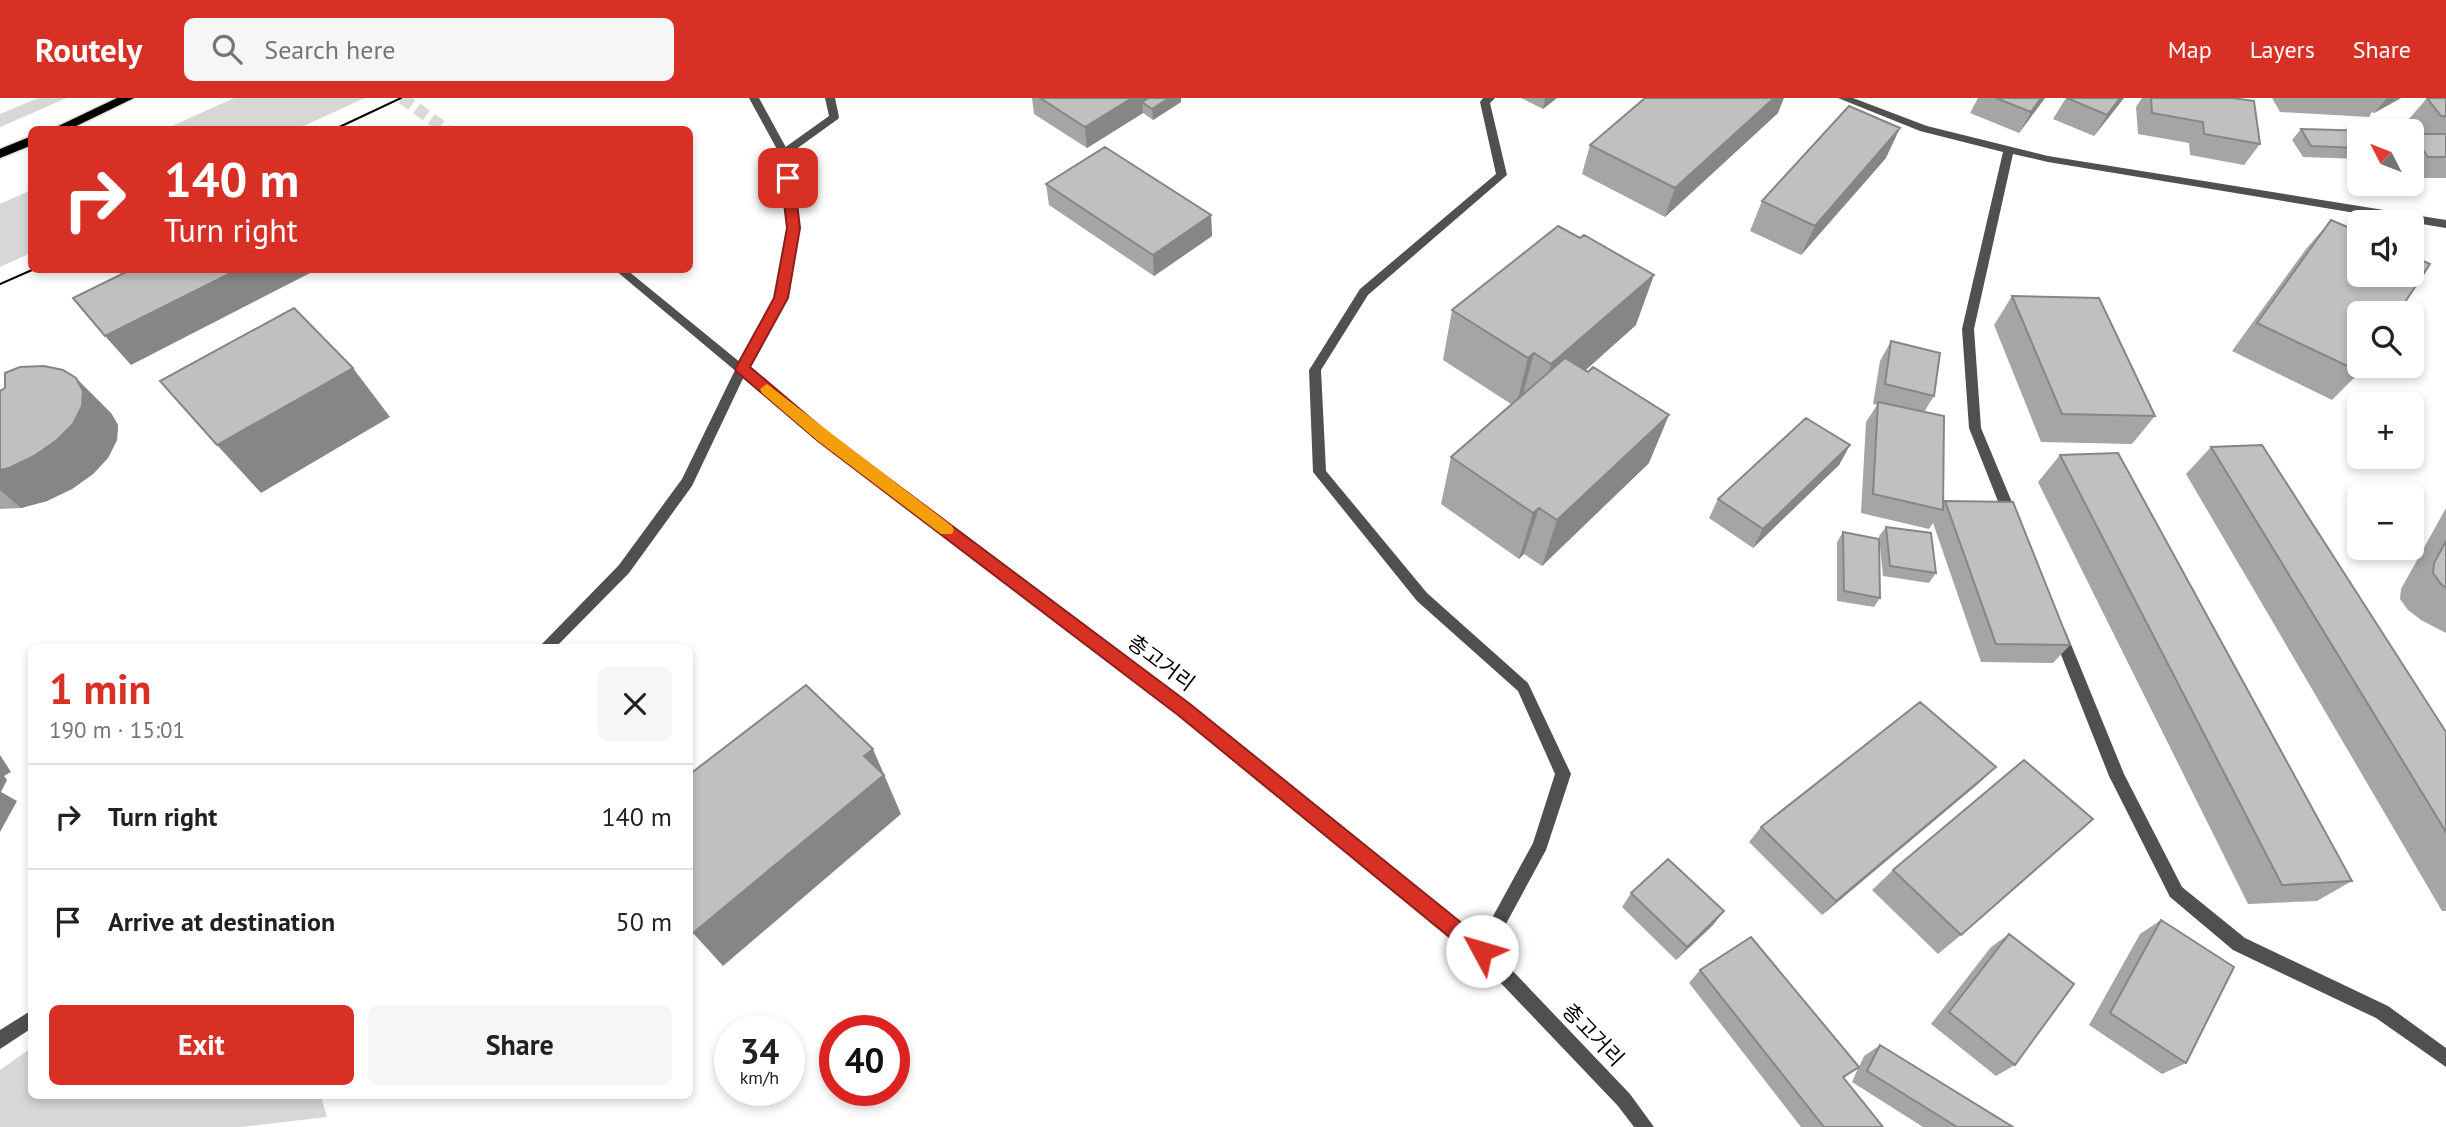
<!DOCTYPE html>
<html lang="en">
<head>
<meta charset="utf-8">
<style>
	body { margin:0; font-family:"PT Sans","Noto Sans KR",sans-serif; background:#f6f6f6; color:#202124; height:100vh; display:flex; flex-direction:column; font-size:26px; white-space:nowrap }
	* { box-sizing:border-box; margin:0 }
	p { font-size:23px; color:#757577 }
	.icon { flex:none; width:38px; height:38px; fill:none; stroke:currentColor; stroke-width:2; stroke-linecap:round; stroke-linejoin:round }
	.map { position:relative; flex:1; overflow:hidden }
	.drawer { position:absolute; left:28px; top:546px; width:665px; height:455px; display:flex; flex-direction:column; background:#fff; border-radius:10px; box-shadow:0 4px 10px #0003 }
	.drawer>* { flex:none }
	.top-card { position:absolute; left:28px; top:28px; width:665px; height:147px; border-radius:10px; box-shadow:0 4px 10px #0003; background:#d93025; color:#fff; overflow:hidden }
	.needle { width:46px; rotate:312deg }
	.tools { position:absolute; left:2347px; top:21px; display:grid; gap:14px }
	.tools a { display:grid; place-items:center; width:77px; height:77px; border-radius:10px; background:#fff; box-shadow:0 4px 10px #0003; font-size:35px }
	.speed { position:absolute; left:714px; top:917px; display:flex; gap:14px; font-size:35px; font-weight:700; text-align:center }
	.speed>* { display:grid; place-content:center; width:91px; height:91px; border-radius:50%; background:#fff; box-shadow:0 4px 10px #0003; line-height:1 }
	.speed small { font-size:18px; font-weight:400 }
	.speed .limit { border:10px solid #d22; background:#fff; color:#111 }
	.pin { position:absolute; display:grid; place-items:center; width:60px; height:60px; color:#fff; margin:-30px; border-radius:14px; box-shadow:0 4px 10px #0006 }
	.me { position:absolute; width:77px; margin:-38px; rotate:309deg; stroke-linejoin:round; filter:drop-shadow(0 0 5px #0008) }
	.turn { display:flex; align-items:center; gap:24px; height:147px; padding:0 21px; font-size:32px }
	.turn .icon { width:91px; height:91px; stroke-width:2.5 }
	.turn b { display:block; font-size:49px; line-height:60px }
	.round { display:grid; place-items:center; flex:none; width:74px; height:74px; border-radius:10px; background:#f6f6f6 }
	.head { display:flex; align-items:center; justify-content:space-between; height:119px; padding:0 21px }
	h1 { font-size:42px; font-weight:700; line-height:52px; color:#d93025 }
	.action { display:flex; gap:14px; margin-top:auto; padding:14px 21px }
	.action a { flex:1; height:80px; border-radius:10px; background:#d93025; color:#fff; font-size:28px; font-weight:700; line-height:80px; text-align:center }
	.action a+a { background:#f6f6f6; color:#202124 }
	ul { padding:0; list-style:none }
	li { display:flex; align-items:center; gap:21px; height:105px; padding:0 21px; border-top:2px solid #e0e0e0 }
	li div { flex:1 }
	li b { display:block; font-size:26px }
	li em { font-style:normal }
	header { display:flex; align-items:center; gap:42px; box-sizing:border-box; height:98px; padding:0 35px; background:#d93025; color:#fff }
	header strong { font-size:33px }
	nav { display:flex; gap:38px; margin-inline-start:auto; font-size:24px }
	.search { width:490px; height:63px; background:#f6f6f6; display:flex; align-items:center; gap:18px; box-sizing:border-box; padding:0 24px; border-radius:10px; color:#757577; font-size:26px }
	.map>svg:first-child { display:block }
</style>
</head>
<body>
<header>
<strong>Routely</strong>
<div class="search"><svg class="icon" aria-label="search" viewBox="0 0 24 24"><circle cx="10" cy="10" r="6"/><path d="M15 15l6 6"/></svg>Search here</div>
<nav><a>Map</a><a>Layers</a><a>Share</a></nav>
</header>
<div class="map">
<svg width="2446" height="1029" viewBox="0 0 2446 1029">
	<rect width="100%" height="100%" fill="#fff"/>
	<path fill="#d7d7d7" d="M38 0H67L0 29V16Z
		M234 0H365L297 31H165Z
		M31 92V155L0 169V106Z
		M31 950 32 998H321L327 1019 240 1029H0V972Z"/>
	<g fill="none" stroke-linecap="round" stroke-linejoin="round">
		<path stroke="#d9d9d9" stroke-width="12" stroke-dasharray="12 6" stroke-linecap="butt" d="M402 0 447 32"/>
		<defs>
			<path id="primary" d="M117 0H134L68 32H50Z
				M32 38V47L0 60V51Z"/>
		</defs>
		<use href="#primary" stroke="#dbdbdb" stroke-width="3"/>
		<path fill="#505050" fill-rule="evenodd" d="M825 0H835L839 19 838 21 788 57H780V53L829 18Z"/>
		<path fill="#505050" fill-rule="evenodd" d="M749 0H759L789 55 800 130 787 200 748 270 692 388 629 475 555 550H538L619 467 682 381 736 270 775 200 788 130 779 55Z
			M1483 0H1495L1490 5 1507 77 1368 197 1321 272 1326 373 1427 495 1528 585 1571 676 1546 752 1488 859 1482 861 1476 859 1474 853 1533 745 1555 676 1518 593 1417 503 1313 374 1309 272 1311 269 1360 191 1496 76 1480 4Z
			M1838 0H1853L1927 28 2048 58 2446 122V130L2048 64 2013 56 1974 231 1981 330 2019 421 2012 426 2005 421 1969 330 1962 231 2003 54 1920 33Z
			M2059 528 2064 530 2066 534 2124 676 2182 789 2245 840 2388 908 2446 950V969L2376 920 2233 852 2170 799 2109 678 2052 534 2054 530Z
			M32 912V930L0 951V932Z"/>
		<path fill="#505050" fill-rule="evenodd" d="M615 172H627L828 336 1189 607 1488 847 1630 996 1654 1029H1634L1618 1008 1476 859 1179 617 818 342Z"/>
		<use href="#primary" fill="#000" fill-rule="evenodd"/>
		<path stroke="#000" stroke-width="2" d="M333 32 401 0
			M0 186 32 172"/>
	</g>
	<path fill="#a5a5a5" d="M1032 0H1181V4L1153 22 1143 15 1087 50 1034 16Z
		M1521 0H1557L1543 11Z
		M1978 0H2045L2019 35 1970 15Z
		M2066 0H2124L2094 38 2053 21Z
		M2142 0H2232L2260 46 2244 67 2190 57 2189 45 2138 36 2136 9Z
		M2272 0H2401L2374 15 2372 14 2369 19 2280 14Z
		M2427 0H2446V80H2412V36H2421L2409 21Z
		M1778 15 1665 119 1582 76 1590 47Z
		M2301 31 2359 33V61L2303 59 2292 42Z
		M1886 60 1801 157 1750 133 1762 103Z
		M1046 86 1211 117 1212 138 1154 178 1049 107Z
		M2331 122 2360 274 2332 302 2232 253 2306 151Z
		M2012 198 2155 318 2132 346 2041 344 1994 227Z
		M1452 212 1636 227 1586 272 1649 365 1542 468 1524 456 1519 461 1441 406 1451 359 1511 306 1443 262Z
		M1891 243 1934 298 1924 314 1943 406 1945 403 2070 547 2053 565 1981 564 1933 425 1929 431 1861 415 1866 324 1877 307 1873 306 1880 263Z
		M0 293 111 315 118 327 117 342 108 360 93 376 72 391 47 403 21 410 0 411Z
		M1850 347 1839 367 1753 450 1709 420 1718 401Z
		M2211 349 2446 634V813H2442L2186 376Z
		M2060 357 2352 783 2317 803 2248 806 2038 384Z
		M2446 410V535L2421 522 2408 512 2400 501 2401 491Z
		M1886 429 1936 475 1929 485 1883 478 1879 438Z
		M1843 434 1880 500 1874 509 1837 503V444Z
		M1979 685 1822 817 1749 744 1761 729Z
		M1893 772 1961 837 1938 856 1872 792Z
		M1631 795 1713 827 1676 862 1622 809Z
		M2161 822 2186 965 2162 976 2089 927 2140 836Z
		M2009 836 2015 967 1996 978 1931 926 1991 849Z
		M1700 872 1859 969 1864 958 1880 947 2013 1029H1923L1852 984 1858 970 1844 980 1883 1029H1801L1689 885Z"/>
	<path fill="#868686" d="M1132 0H1167L1142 4 1143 15 1087 50 1085 29Z
		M1169 0H1181V4L1153 22 1152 11Z
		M1545 0H1557L1543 11Z
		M1774 0H1784L1778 15 1665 119 1675 90Z
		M2041 0H2045L2019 35 2031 14Z
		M2120 0H2124L2094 38 2107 17Z
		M2387 0H2401L2374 15Z
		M1900 30 1886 60 1801 157 1815 128Z
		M1211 117 1212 138 1154 178 1153 157Z
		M237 172H316L131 267 105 238Z
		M1654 177 1636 227 1537 315 1551 266Z
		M1534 255 1521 304 1516 309 1528 260Z
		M353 270 390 319 261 395 217 347Z
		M76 280 111 315 118 327 117 342 108 360 93 376 72 391 47 403 21 410 0 392V372Z
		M1669 317 1649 365 1542 468 1557 422Z
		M1850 347 1839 367 1753 450 1763 431Z
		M1539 410 1524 456 1519 461 1533 415Z
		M873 651 901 716 723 868 693 835 864 658Z
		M0 657 11 674 4 678 7 682 1 694 17 703 0 734Z
		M1996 669 1979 685 1822 817 1836 803Z
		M1724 813 1713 827 1676 862 1687 849Z"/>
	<path fill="#c0c0c0" stroke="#868686" stroke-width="2" d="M1040 0H1132L1085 29Z
		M1149 0H1169L1152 11 1142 4Z
		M1645 0H1774L1675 90 1590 47Z
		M1996 0H2041L2031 14Z
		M2067 0H2120L2107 17Z
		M2151 0H2232L2254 3 2260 46 2204 36 2203 24 2152 15Z
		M2427 0H2446V18H2441Z
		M1849 8 1900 30 1815 128 1762 103Z
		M2301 31 2373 33H2359V50L2311 48Z
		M2412 36H2446V59H2428Z
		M1105 49 1211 117 1153 157 1046 86Z
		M2331 122 2359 134V177H2412V158L2430 166 2398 215H2359V268H2364L2360 274 2257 225Z
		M1558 128 1580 140 1584 137 1654 177 1551 266 1534 255 1528 260 1452 212Z
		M130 172H237L105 238 73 200Z
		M2012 198 2099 200 2155 318 2062 316Z
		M294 210 353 270 217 347 160 283Z
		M1891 243 1940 255 1934 298 1885 286Z
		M1565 260 1588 274 1593 269 1669 317 1557 422 1539 410 1533 415 1451 359Z
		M44 268 63 272 76 280 83 293 82 308 73 326 57 342 34 358 9 370 0 372V293L5 290V275L20 269Z
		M1878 304 1944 318 1943 412 1873 396Z
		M1806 320 1850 347 1763 431 1718 401Z
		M2262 347 2446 634V734L2211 349Z
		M2118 355 2352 783 2282 787 2060 357Z
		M1945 403 2013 404 2070 547 1996 546Z
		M1886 429 1931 435 1936 475 1890 468Z
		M1843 434 1879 441 1880 500 1844 493Z
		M2446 443V490L2441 486 2433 475 2434 465Z
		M806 587 873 651 864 658 884 677 693 835 690 831V676Z
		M1920 604 1996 669 1836 803 1761 729Z
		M2024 662 2093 721 1961 837 1893 772Z
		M1668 761 1724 813 1687 849 1631 795Z
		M2161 822 2234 869 2186 965 2110 915Z
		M2009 836 2074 886 2015 967 1949 914Z
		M1751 839 1859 969 1843 979 1883 1029H1824L1700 872Z
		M1880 947 2013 1029H1957L1867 973Z"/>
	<path fill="#d93025" stroke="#8d1f18" stroke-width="2" d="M788 76 794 80 800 130 788 200 750 269 828 335 1190 606 1489 847 1491 853 1489 860 1482 862 1475 860 1178 617 818 343 737 274 735 271 774 200 787 130 781 80Z"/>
	<path fill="#f59e0b" d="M767 286 952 428 954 432 952 436H941L818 343 762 295 760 291Z"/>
	<g text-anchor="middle" stroke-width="5" stroke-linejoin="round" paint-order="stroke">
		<g font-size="21" fill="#000" stroke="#fff">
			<text transform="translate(1161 565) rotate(37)" y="7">총고거리</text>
			<text transform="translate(1593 937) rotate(46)" y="7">총고거리</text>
		</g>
	</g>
</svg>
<div class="tools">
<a><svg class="needle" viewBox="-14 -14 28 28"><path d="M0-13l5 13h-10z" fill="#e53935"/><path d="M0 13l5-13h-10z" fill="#757577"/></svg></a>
<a><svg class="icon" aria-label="sound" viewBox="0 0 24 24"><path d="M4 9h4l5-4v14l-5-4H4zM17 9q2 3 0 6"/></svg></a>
<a><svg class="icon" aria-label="search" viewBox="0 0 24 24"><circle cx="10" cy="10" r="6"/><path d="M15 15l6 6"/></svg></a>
<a>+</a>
<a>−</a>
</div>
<div class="speed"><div>34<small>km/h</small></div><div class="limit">40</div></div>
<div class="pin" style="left:788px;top:80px;background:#d93025"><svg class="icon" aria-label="arrive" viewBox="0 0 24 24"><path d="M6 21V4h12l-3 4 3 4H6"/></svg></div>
<svg class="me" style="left:1482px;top:853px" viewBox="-20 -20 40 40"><circle r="19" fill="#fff"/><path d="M0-13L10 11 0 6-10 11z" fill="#d93025"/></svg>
<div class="top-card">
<div class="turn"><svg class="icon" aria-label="right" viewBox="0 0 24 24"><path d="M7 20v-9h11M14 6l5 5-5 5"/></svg><div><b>140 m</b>Turn right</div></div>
</div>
<section class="drawer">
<div class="head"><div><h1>1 min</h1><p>190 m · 15:01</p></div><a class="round"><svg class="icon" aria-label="close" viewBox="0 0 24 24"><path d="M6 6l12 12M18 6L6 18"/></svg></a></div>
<ul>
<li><svg class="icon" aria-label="right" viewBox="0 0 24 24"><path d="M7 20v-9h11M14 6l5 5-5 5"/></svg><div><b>Turn right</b></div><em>140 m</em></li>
<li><svg class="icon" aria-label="arrive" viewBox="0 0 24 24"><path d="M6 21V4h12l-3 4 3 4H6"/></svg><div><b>Arrive at destination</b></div><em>50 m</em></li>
</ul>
<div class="action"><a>Exit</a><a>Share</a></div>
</section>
</div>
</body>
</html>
